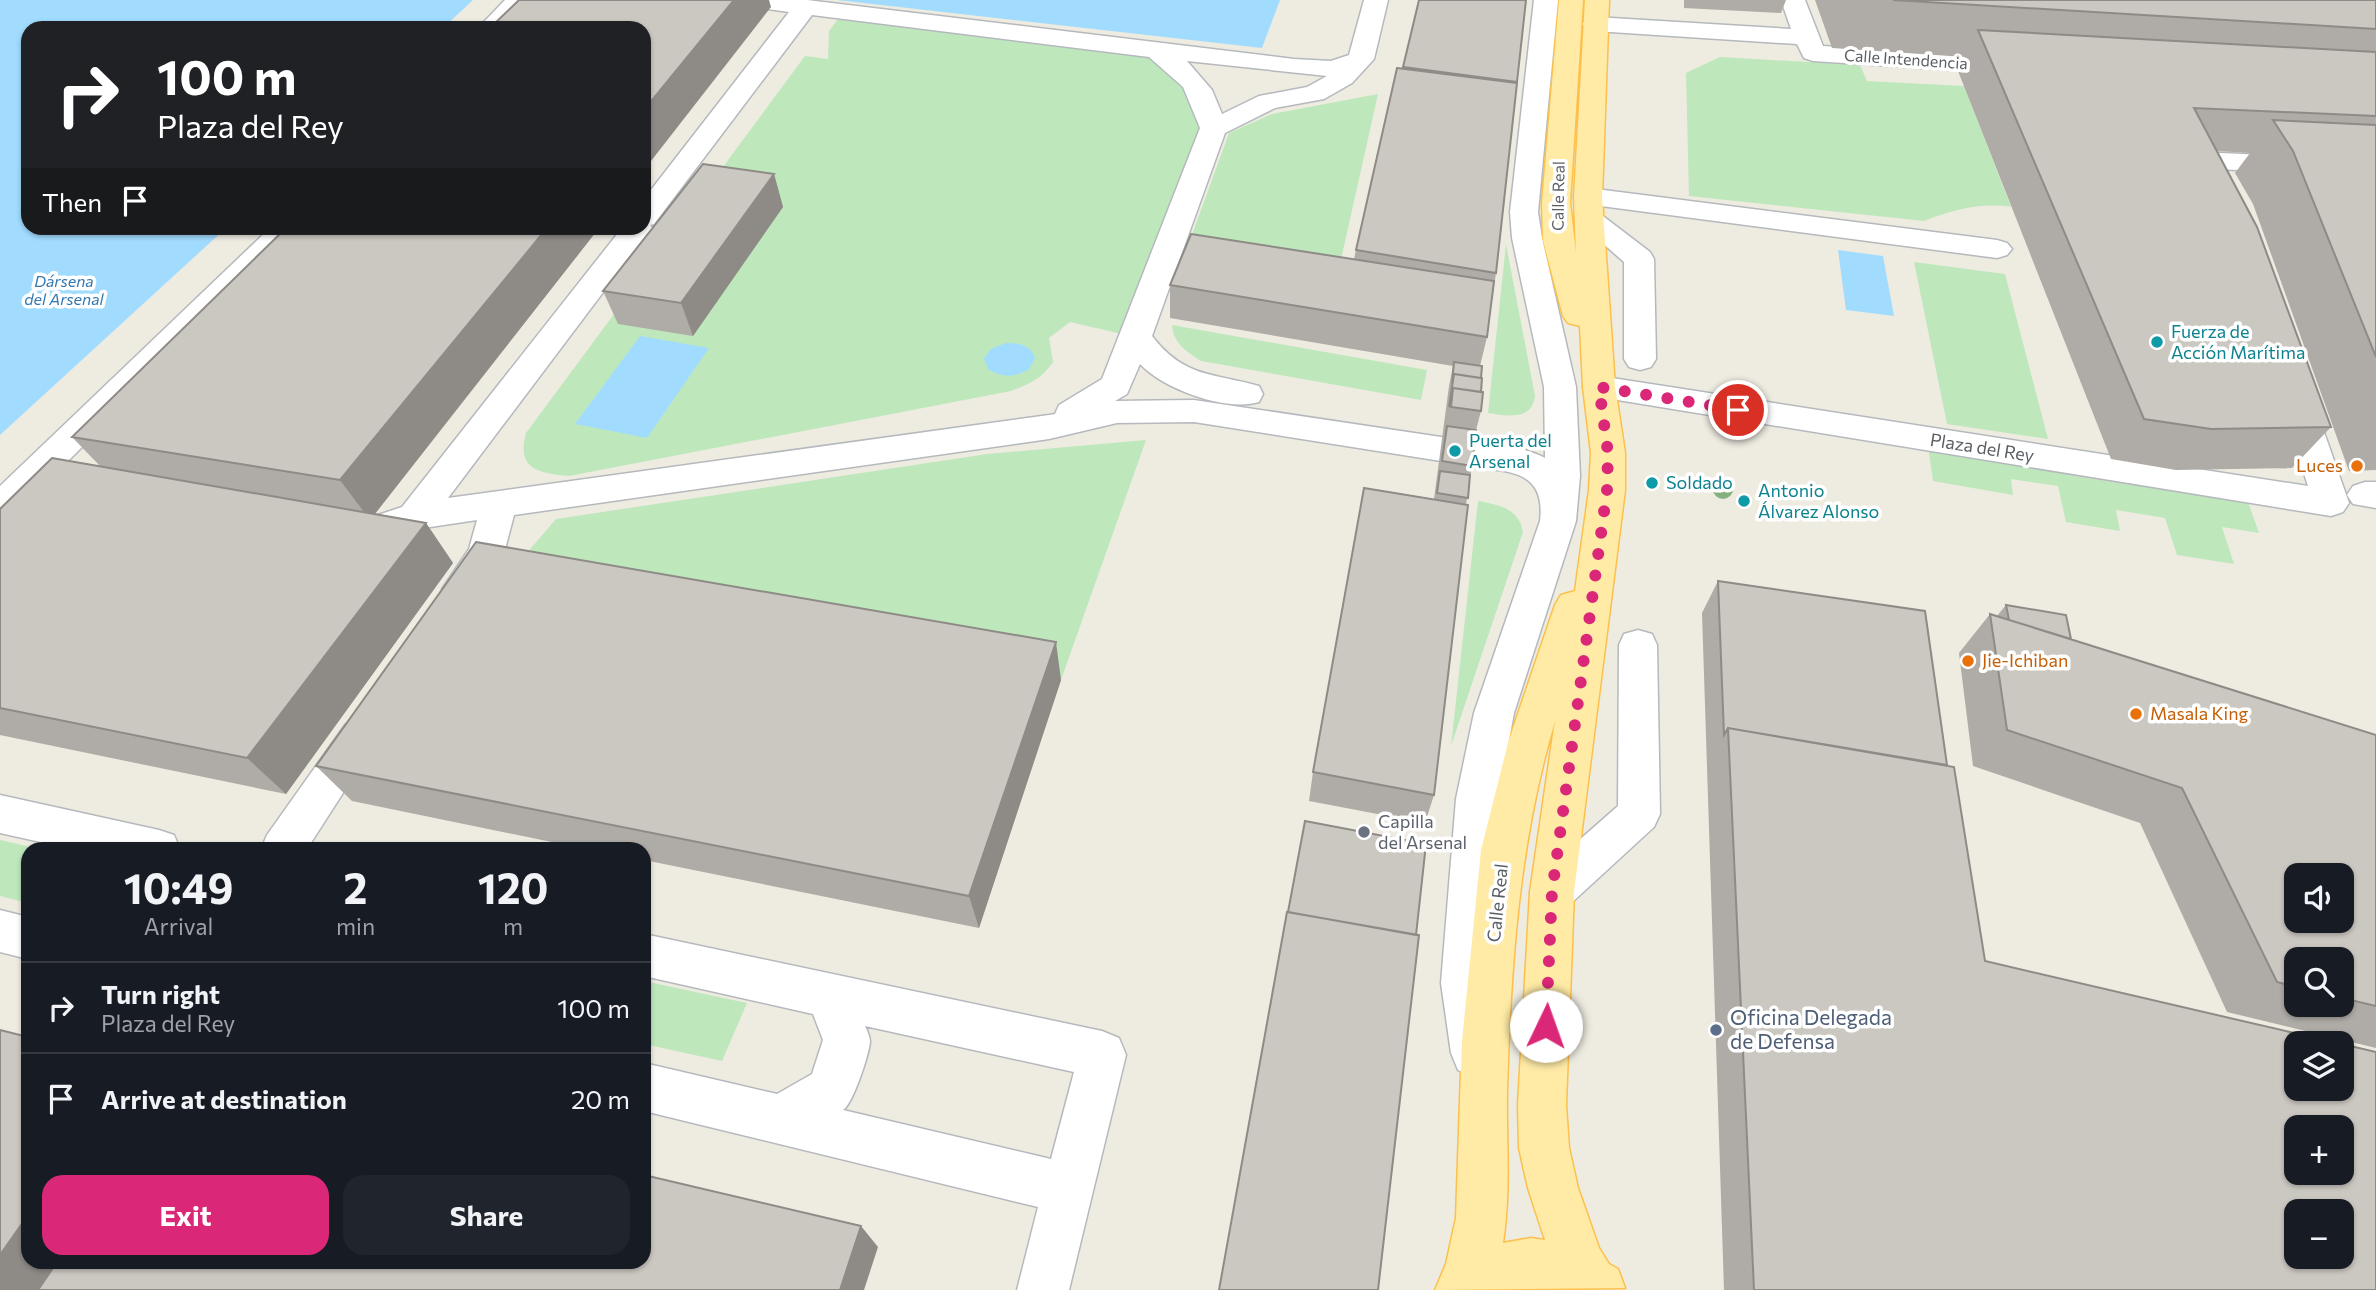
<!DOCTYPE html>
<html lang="en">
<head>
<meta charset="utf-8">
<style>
	body { margin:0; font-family:Commissioner,sans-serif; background:#20242c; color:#f1f3f6; height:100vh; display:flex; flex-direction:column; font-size:26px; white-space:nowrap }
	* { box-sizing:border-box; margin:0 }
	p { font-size:23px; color:#9ea1a6 }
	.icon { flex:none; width:38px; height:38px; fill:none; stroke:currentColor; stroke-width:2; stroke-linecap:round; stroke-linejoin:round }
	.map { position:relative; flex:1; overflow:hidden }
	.drawer { position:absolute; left:21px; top:842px; width:630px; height:427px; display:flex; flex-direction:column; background:#171b24; border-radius:21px; box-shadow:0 2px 5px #0004 }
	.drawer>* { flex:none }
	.guide { position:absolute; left:21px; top:21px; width:630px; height:214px; border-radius:21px; box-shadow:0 2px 5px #0004; background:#202124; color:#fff; overflow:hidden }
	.controls { position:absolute; left:2284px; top:863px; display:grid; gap:14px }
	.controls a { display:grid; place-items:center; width:70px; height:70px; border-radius:14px; background:#171b24; box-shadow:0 2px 5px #0004; font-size:35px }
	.pin { position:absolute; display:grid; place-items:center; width:60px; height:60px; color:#fff; margin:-30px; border:4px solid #fff; border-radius:50%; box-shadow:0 2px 7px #0007 }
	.me { position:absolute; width:77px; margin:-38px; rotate:3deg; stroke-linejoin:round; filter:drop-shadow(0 0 5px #0008) }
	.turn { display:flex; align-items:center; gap:24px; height:147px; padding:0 21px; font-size:32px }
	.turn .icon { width:91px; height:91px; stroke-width:2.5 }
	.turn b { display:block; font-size:49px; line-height:60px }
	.then { display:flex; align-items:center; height:66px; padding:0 21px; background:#0003; gap:14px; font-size:26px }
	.eta { display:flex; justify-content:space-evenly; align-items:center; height:119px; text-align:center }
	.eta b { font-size:42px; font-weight:700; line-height:49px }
	.primary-button { display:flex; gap:14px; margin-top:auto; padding:14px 21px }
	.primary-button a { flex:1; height:80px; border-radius:21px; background:#db2777; color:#fff; font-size:28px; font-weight:700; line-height:80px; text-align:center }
	.primary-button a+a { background:#20242c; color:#f1f3f6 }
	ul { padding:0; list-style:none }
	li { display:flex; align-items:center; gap:21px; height:91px; padding:0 21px; border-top:2px solid #363941 }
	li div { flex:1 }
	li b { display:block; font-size:26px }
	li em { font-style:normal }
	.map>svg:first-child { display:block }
</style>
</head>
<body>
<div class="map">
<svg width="2376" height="1290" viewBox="0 0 2376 1290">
	<rect width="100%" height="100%" fill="#eeebe1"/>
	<path fill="#bee8bc" d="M844 11 1155 49 1213 128 1135 337 1070 322 1049 338 1053 362C1042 379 1029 384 1011 391L569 476C538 473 516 469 526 433L805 56 828 59 829 31Z
		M1720 57 1860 65 1867 81 1964 86 2011 207C1980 202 1953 210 1924 221L1689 196 1686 73Z
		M1378 94 1338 273 1186 251 1229 133 1272 114Z
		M1506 244 1535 396C1532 421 1507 416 1488 413Z
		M1914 262 2005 274 2048 439 1947 424Z
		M1172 325 1427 370 1421 400 1201 361C1187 352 1173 343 1172 325Z
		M1146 440 1061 680 502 582 556 519 987 454Z
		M1928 446 2056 466 2068 475 2131 485 2141 479 2246 496 2259 533 2222 527 2234 564 2177 555 2165 518 2116 510 2120 531 2066 522 2058 486 2011 479 2013 495 1933 481Z
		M1478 501C1499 505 1519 508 1523 532L1451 746Z
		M0 840 40 849H28V903L0 896Z
		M644 981 747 1003 722 1061 644 1044Z"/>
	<path fill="#a1dcff" d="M0 0H473L443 28H28V228H226L0 435Z
		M837 0H1280L1262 48Z
		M1838 250 1883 256 1894 316 1846 310Z
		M640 336 709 348 647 438 575 424Z
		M1006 343C1019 343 1030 345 1035 358L1029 369C1015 378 1002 378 988 369L984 358 991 349Z"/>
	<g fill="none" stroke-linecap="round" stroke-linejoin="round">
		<defs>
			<path id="minor" d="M505 0H531L504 28H478Z
				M736 0H807L1294 59 1331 61 1349 55 1364 0H1388L1374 59 1352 83 1324 99 1275 108 1225 133 1152 336C1184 378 1213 373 1259 386L1263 394 1259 402C1225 412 1164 389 1140 364L1127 394 1115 401 1194 400 1441 437 1453 440 1456 446C1477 437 1525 447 1545 458L1544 387 1512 238 1510 212 1534 0H1558L1538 212 1542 238 1576 387 1580 476 1576 521 1514 713 1498 799 1487 983 1499 1053 1492 1070 1475 1077 1458 1070 1451 1053 1441 983 1456 799 1474 713 1540 521C1547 462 1496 474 1457 463L1454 457 1441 461 1194 422 1117 423 1049 439 514 515 504 553 474 599 461 603 448 599 442 589 469 549 477 520 417 529 373 543 341 536 336 527 341 518 354 514 372 517 402 507 622 228H644V199L789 12 739 5ZM812 15 1149 57 1183 87 1200 128 1102 379 1059 405 1055 414 1049 415 448 498 647 234 652 228 650 225 654 224ZM1187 61 1327 76 1307 87 1259 96 1222 114 1212 90Z
				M1781 0H1805L1823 46 2014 58 2023 61 2027 66 2023 71 2014 74 1813 61 1804 58 1797 44 1595 31 1586 29 1583 24 1586 19 1595 17 1791 29Z
				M2197 152 2376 160V176L2215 169 2223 184 2219 190 2209 192 2199 190 2183 160 2187 154Z
				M1588 188 1997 240 2007 243 2012 249 2007 255 1997 258 1578 203 1574 197 1578 191Z
				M1589 210 1599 213 1650 252 1654 259 1656 359 1651 367 1640 370 1629 367 1624 359V262L1575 219 1579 213Z
				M270 228H301L13 516 0 520V486Z
				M1599 376 2308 486 2280 398 2284 390 2296 387 2308 390 2312 398 2349 503 2343 512 2331 516 1587 395 1583 387 1587 379Z
				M2365 482H2376V508L2353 504 2347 495 2353 486Z
				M1638 630 1652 634 1657 645 1660 814 1654 827 1568 906 1552 912 1536 906 1530 892 1536 878 1618 806 1619 645 1624 634Z
				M359 720 373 725 379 737 307 849H261L267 835 345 725Z
				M0 795 159 830 174 835 180 849H72L0 833Z
				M0 910 28 917V959L0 952Z
				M644 934 1102 1031 1119 1038 1126 1055 1069 1290H1017L1038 1207 644 1111V1063L777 1094 812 1074 823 1040 813 1014 644 976ZM865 1026 1074 1072 1051 1159 843 1110C853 1104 869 1054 870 1042 870 1037 867 1030 865 1026Z"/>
			<path id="major" d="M1559 0H1583L1570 203 1576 253 1574 197 1585 0H1609L1602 197 1615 387 1625 453V490L1574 892 1566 1105 1569 1148 1578 1188 1599 1248 1609 1264 1618 1269 1625 1288 1435 1290 1446 1264 1456 1218 1462 1041 1481 850 1508 743 1555 605 1561 595 1575 591 1589 490 1591 453 1583 387 1580 326 1568 323 1563 316 1543 240 1542 203ZM1555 721 1530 892 1518 1105 1519 1148 1528 1188 1545 1240 1531 1238 1503 1243C1511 1191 1506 1140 1507 1089 1511 964 1519 841 1555 721Z"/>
		</defs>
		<use href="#minor" stroke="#b5b9bd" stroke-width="3"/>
		<use href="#major" stroke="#fdc04c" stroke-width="3"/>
		<use href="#minor" fill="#fff" fill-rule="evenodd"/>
		<use href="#major" fill="#ffeba6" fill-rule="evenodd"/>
	</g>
	<circle fill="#84b17d" cx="1723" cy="489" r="10"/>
	<path fill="#afaba6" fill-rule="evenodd" d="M1526 0 1496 273 1487 337 1480 366 1481 411 1476 430 1472 466 1466 505 1434 795 1425 823 1309 801 1313 772 1434 499 1449 386 1453 366 1170 318V285L1354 259 1356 250 1403 67Z
		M1684 0H1786L1781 13 1684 8Z
		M1815 0H2376V470L2349 471 2253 204 2235 173 2250 153 2217 151 2331 427 2292 468 2176 470 2111 459 1958 71 1965 57 1832 48Z
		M774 174 783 207 693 336 618 324 603 291Z
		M286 228H599L375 514 426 523 453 563 286 794 0 735V509L100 466 72 437Z
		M1718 581 1947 765 1985 961 2376 1290H1724L1702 613Z
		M2006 605 2071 639 2376 735V1048L2227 1012 2140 823 1973 766 1959 653 1990 614 1997 616ZM2296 959H2342V1004H2296Z
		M1061 680 979 928 644 860V849H586L352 801 316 766Z"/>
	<path fill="#8e8b87" d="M734 0H769L771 7 644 170V110Z
		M774 174 783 207 693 336 681 303Z
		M547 228H599L370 520 340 480Z
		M426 523 453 563 286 794 247 758Z
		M1056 642 1061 680 979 928 969 896Z
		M28 1215V1262H70L51 1290H0V1255Z
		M861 1226 878 1247 864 1290H840Z"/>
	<path fill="#cbc7c1" stroke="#8e8b87" stroke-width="2" fill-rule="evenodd" d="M519 0H734L644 110V28H490Z
		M1419 0H1526L1517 82 1403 67Z
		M1893 0H2376V29Z
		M1978 30 2376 52V116L2194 108 2257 227 2331 427 2211 429 2144 419Z
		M1397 68 1517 83 1496 273 1356 250Z
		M2273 120 2376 125V357L2293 151Z
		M703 164 774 174 681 303 603 291Z
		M286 228H547L340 480 72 437Z
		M1191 234 1494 281 1487 337 1170 285Z
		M1454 362 1482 366 1481 378 1454 374 1452 384Z
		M1454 374 1482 378 1481 392 1453 388 1449 407Z
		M1453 388 1483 392 1481 411 1451 407Z
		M1447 426 1476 430 1472 466 1442 461Z
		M52 458 426 523 247 758 0 708V509Z
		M1440 471 1470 475 1468 498 1437 493Z
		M1364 488 1468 505 1434 795 1313 772Z
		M476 542 1056 642 969 896 316 766Z
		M1718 581 1925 611 1947 765 1728 728 1724 735Z
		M2006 605 2066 615 2071 639 2009 620Z
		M1990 614 2376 735V1006L2342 998V959H2296V987L2277 982 2182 788 2007 730ZM2296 875H2342V920H2296Z
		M1728 728 1954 767 1985 961 2337 1043H2296V1088H2342V1044L2376 1052V1290H1754ZM2296 1127H2342V1172H2296ZM2296 1211H2342V1256H2296Z
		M1305 821 1426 844 1416 935 1288 912Z
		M1287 912 1419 935 1378 1290H1219Z
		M0 1030 28 1037V1215L0 1255Z
		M644 1175 861 1226 840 1290H38L57 1262H644Z"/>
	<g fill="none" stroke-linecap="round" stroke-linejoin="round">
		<path stroke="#db2777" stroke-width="12" stroke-dasharray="0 21.6" d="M1546 1026 1552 892 1607 490 1608 453 1599 387 1738 410"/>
	</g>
	<g fill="#0f9aa8" stroke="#fff" stroke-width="2.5">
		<circle cx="2157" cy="342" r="7"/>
		<circle cx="1455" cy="451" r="7"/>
		<circle cx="1652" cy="483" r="7"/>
		<circle cx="1744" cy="501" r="7"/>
	</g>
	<g fill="#e8710a" stroke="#fff" stroke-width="2.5">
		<circle cx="2357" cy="466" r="7"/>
		<circle cx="1968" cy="661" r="7"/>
		<circle cx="2136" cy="714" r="7"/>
	</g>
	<circle fill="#6b7280" stroke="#fff" stroke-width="2.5" cx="1364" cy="832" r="7"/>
	<circle fill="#5c6f8a" stroke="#fff" stroke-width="2.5" cx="1716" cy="1030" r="7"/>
	<g text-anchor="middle" stroke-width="7" stroke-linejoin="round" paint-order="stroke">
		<g font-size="16" fill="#5a5f64" stroke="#fff">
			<text transform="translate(1906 59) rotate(4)" y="6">Calle Intendencia</text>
			<text transform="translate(1558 196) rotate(-89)" y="6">Calle Real</text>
		</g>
		<g font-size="16" font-style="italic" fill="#3478b0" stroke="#fff">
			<text x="64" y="287">Dársena<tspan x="64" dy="18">del Arsenal</tspan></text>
		</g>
		<g font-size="18" fill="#0d838f" stroke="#fff" text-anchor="start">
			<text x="2171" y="338">Fuerza de<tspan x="2171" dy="21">Acción Marítima</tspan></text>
			<text x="1469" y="447">Puerta del<tspan x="1469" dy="21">Arsenal</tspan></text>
			<text x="1666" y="489">Soldado</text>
			<text x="1758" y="497">Antonio<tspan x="1758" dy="21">Álvarez Alonso</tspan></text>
		</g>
		<g font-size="18" fill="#5a5f64" stroke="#fff">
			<text transform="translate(1982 448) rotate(9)" y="6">Plaza del Rey</text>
			<text transform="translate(1498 903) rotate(-84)" y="6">Calle Real</text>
		</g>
		<g font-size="18" fill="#c56008" stroke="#fff" text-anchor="start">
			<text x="2343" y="472" text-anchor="end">Luces</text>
			<text x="1982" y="667">Jie-Ichiban</text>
			<text x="2150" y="720">Masala King</text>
		</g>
		<g font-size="18" fill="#5b616d" stroke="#fff" text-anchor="start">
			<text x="1378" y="828">Capilla<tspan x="1378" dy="21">del Arsenal</tspan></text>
		</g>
		<g font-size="21" fill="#4e5e75" stroke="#fff" text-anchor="start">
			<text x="1730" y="1025">Oficina Delegada<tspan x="1730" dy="24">de Defensa</tspan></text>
		</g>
	</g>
</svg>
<div class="controls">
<a><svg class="icon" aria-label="sound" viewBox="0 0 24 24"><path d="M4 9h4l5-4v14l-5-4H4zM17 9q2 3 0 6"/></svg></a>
<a><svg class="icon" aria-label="search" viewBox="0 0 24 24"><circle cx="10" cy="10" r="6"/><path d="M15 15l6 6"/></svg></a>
<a><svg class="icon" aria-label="layers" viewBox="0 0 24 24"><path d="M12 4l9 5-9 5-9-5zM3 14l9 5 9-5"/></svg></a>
<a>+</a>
<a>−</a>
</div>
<div class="pin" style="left:1738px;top:410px;background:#d93025"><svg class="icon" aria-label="arrive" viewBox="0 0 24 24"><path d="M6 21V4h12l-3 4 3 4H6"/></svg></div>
<svg class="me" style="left:1546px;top:1026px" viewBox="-20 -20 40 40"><circle r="19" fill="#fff"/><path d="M0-13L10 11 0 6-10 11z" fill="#db2777"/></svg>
<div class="guide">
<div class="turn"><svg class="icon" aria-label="right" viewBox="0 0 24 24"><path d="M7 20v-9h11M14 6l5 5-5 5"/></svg><div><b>100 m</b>Plaza del Rey</div></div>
<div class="then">Then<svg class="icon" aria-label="arrive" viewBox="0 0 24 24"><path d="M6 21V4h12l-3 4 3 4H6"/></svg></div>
</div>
<section class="drawer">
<div class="eta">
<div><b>10:49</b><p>Arrival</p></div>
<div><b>2</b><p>min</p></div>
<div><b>120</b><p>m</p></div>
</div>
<ul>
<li><svg class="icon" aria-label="right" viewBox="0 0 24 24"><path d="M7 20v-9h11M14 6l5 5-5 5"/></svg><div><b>Turn right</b><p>Plaza del Rey</p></div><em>100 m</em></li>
<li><svg class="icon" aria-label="arrive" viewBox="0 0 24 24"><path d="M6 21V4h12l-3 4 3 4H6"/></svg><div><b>Arrive at destination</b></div><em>20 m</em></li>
</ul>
<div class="primary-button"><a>Exit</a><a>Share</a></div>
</section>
</div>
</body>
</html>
